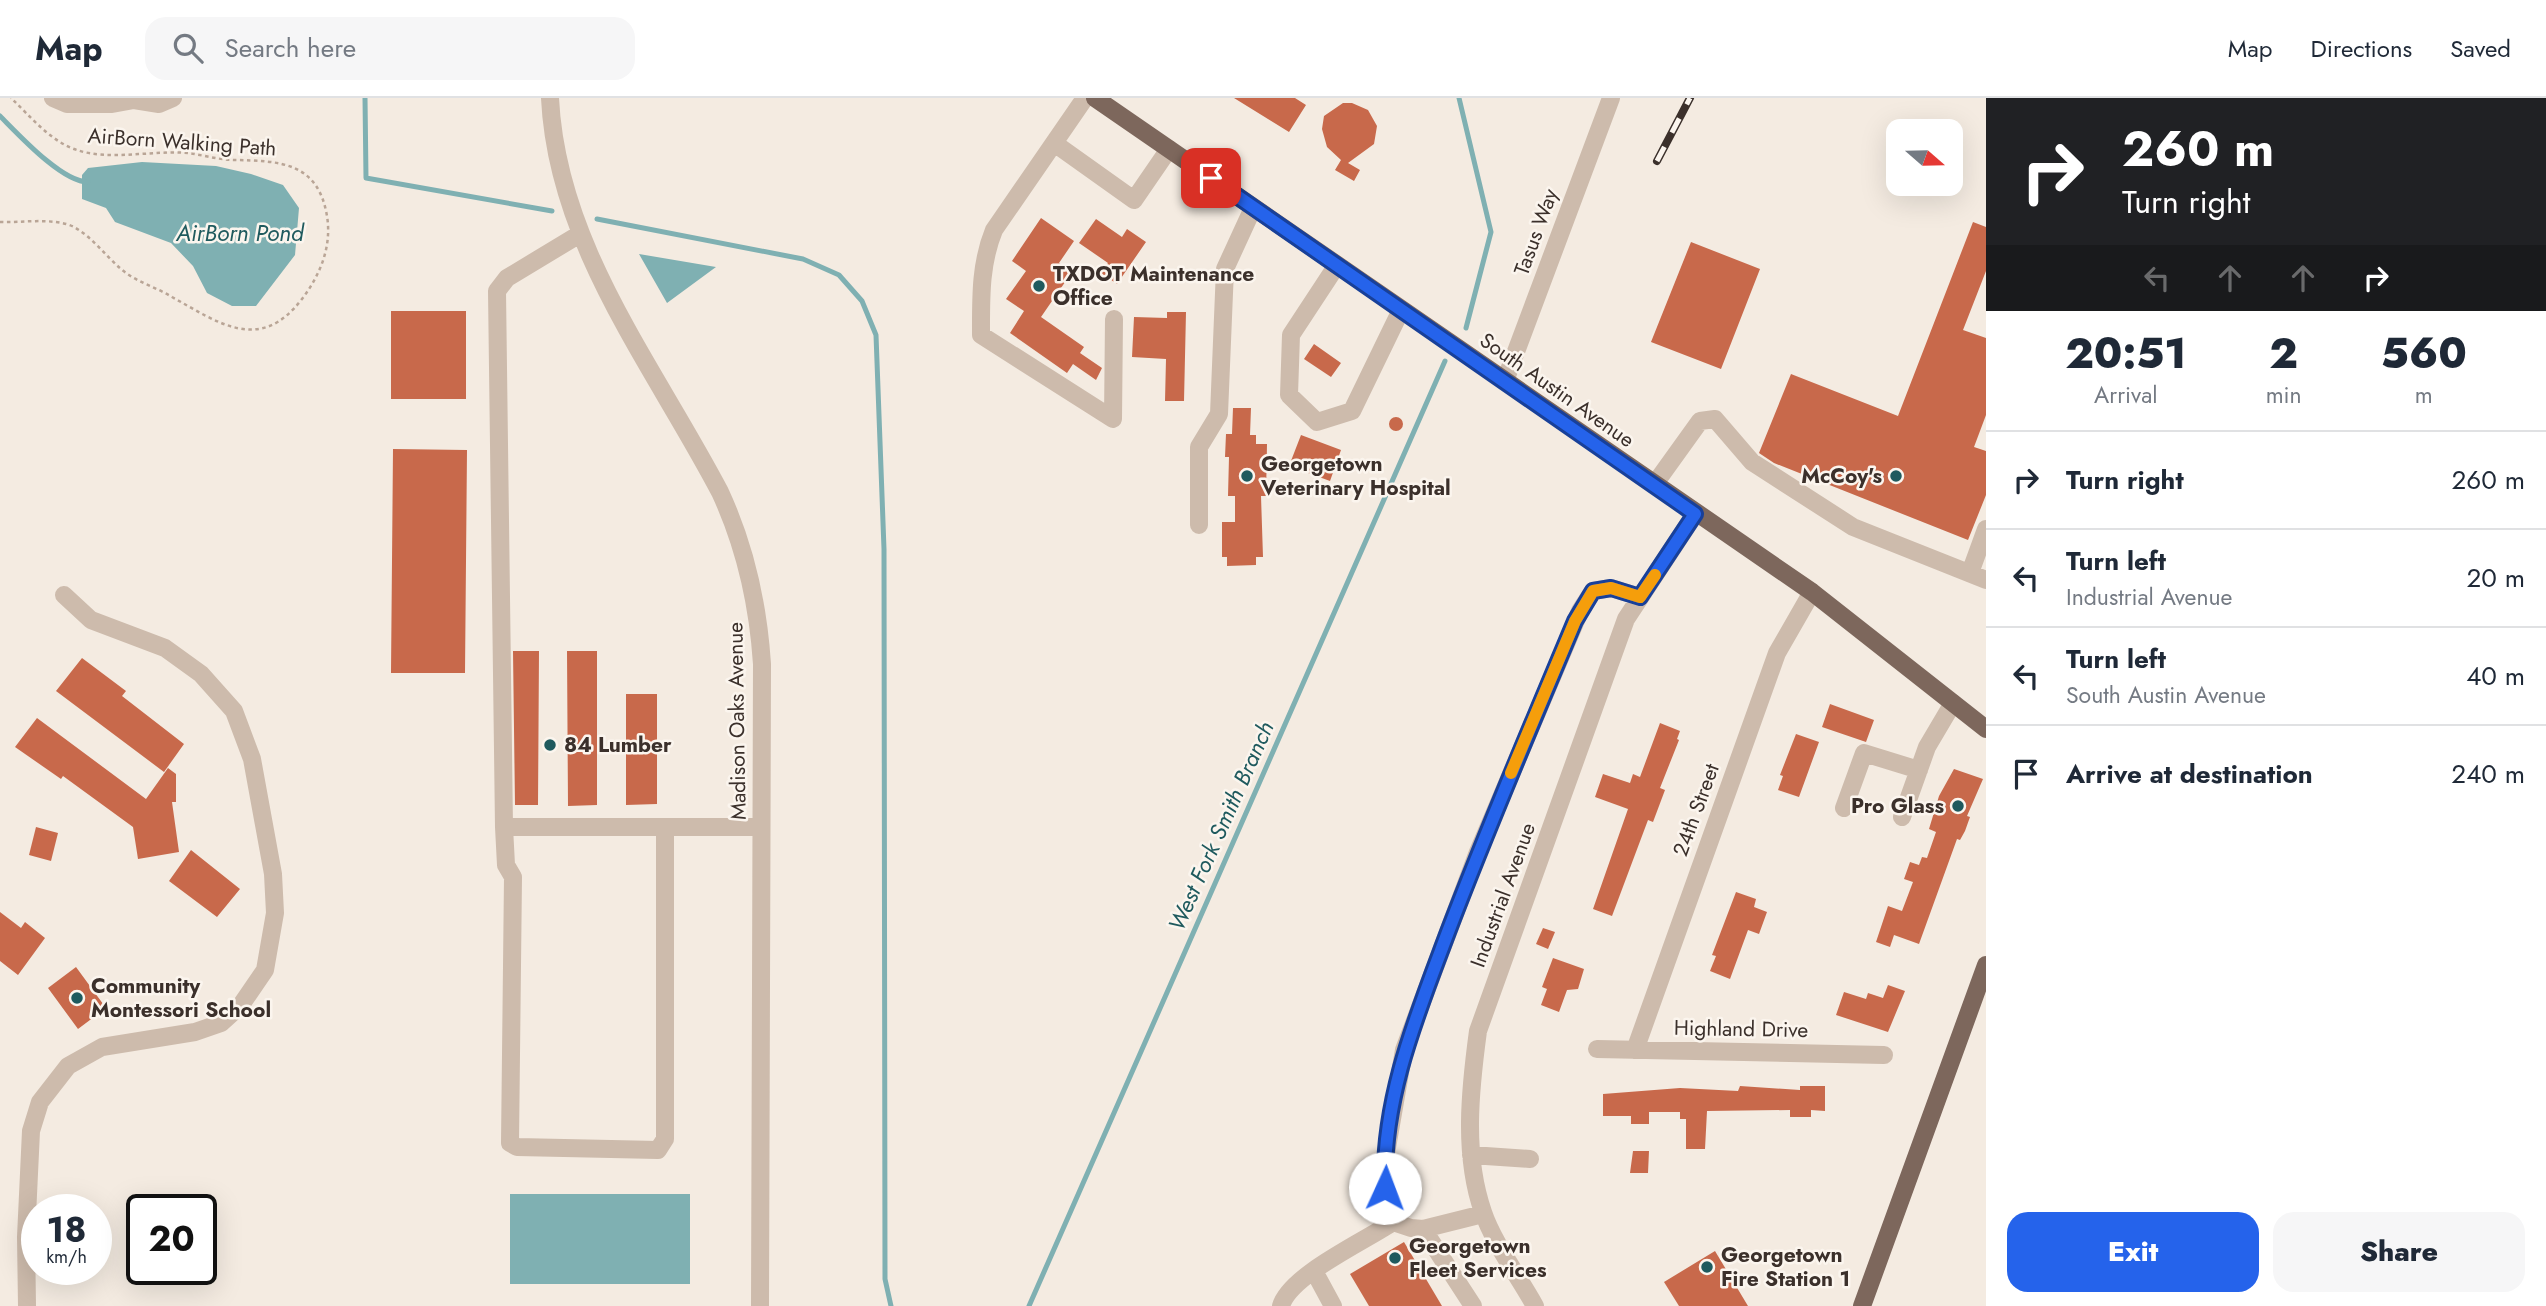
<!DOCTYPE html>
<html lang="en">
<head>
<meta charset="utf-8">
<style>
	body { margin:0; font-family:Jost,sans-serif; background:#f6f6f7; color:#1f2937; height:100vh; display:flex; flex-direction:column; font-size:26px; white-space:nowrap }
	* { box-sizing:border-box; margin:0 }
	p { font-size:23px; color:#747a83 }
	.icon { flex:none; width:38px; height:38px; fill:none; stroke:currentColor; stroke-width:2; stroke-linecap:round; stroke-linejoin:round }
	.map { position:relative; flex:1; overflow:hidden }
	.side { display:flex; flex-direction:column; background:#fff; width:560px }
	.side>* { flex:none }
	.banner { background:#202124; color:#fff; overflow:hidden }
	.needle { width:46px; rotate:110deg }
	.buttons { position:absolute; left:1886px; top:21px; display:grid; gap:14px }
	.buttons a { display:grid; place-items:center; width:77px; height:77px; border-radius:14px; background:#fff; box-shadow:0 7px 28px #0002; font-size:35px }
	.speed { position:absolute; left:21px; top:1096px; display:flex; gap:14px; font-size:35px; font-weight:700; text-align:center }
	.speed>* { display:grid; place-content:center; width:91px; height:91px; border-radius:50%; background:#fff; box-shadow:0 7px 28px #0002; line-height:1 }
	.speed small { font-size:18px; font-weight:400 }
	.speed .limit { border:4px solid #111; border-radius:10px; background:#fff; color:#111 }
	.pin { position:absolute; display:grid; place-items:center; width:60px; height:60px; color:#fff; margin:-30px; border-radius:14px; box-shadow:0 4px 10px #0006 }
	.me { position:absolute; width:77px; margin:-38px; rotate:2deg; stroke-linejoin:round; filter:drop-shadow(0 0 5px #0008) }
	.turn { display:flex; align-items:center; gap:24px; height:147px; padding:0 21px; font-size:32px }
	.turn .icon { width:91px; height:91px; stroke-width:2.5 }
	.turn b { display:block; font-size:49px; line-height:60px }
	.lanes { display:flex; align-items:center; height:66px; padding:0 21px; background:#0003; justify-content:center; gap:35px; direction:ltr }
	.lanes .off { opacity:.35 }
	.eta { display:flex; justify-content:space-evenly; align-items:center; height:119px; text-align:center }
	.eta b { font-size:42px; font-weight:800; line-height:49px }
	.button { display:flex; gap:14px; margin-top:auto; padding:14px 21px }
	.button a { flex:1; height:80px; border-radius:21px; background:#2563eb; color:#fff; font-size:28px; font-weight:800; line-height:80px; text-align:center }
	.button a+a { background:#f6f6f7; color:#1f2937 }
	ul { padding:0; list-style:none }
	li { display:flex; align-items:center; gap:21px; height:98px; padding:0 21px; border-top:2px solid #e0e1e3 }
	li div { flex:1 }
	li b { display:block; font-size:26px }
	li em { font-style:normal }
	header { display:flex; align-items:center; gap:42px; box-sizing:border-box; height:98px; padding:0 35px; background:#fff; border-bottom:2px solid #e0e1e3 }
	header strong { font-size:33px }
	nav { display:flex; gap:38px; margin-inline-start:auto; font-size:24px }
	.search { width:490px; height:63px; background:#f6f6f7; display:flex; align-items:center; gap:18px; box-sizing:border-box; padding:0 24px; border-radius:21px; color:#747a83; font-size:26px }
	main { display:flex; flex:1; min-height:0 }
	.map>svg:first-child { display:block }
</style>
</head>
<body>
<header>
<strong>Map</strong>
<div class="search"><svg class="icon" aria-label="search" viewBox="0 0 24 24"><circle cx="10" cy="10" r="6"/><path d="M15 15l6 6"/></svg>Search here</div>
<nav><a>Map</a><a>Directions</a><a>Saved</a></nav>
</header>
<main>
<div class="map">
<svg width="1986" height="1208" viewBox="0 0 1986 1208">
	<rect width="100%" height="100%" fill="#f4ebe1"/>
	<path fill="#7fb0b2" d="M142 64 216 68 251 76 283 87 299 110 295 157 256 208H232L207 195 193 168 171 145 115 124 106 110 82 101V77L88 70Z
		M639 156 716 169 667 205Z
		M510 1096H690V1186H510Z"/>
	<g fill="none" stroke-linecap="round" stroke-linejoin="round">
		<path stroke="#7fb0b2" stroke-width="5" d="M365 0 366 80 552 113
			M1459 0 1491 134 1466 230
			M0 18C19 37 62 84 88 84
			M597 121 803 161 839 177 862 203 876 237 884 451 885 1181 891 1208
			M1029 1208 1445 263"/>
	</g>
	<path fill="#c8694b" d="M1234 0H1295L1306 7 1289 34Z
		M1343 5H1352L1368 12 1377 28 1374 46 1348 65 1360 72 1354 83 1335 72 1341 62 1327 49 1322 31 1324 18Z
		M1041 120 1074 143 1059 165 1072 174 1041 219 1084 249 1080 255 1102 270 1096 282 1073 266 1067 275 1010 235 1024 213 1006 201 1026 173 1012 163Z
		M1096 121 1122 139 1127 131 1146 144 1117 186 1101 175 1108 165 1079 145Z
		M1973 124 1986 129V173L1963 232 1986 240V317L1974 349 1986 353V397L1968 442 1774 365 1759 355 1791 276 1898 318Z
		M1691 144 1760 171 1721 271 1651 244Z
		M391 213H466V301H391Z
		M1167 214H1186L1184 303H1165L1166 261 1132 259 1134 219 1167 220Z
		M1314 246 1341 265 1331 279 1304 261Z
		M1233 310H1251L1250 337H1256V346H1267L1266 398H1261L1263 459H1256V467L1227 468V459H1222V424H1235V398H1228L1229 359H1225L1226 336H1232Z
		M1389 326a7 7 0 1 1 14 0a7 7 0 1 1-14 0Z
		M1301 337 1341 352 1330 383 1289 368Z
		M393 351 467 352 465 575H391Z
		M513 553H539L538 707H515Z
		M567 553H597V707L568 708Z
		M82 560 126 593 122 598 184 646 164 674 56 593Z
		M626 596H657V706L626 707Z
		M1830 606 1874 622 1866 644 1822 629Z
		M37 620 146 701 168 670 176 676V704H172L179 754 138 761 133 729 63 678 61 681 15 649Z
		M1660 625 1680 633 1677 641 1679 642 1660 690 1665 692 1653 724 1648 722 1612 818 1593 811 1628 711 1595 699 1603 676 1630 685 1633 676 1640 679Z
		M1796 636 1819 644 1799 699 1778 692 1783 678 1780 677Z
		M1954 671 1983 681 1967 718 1970 719 1965 733 1960 742 1957 741 1919 846 1894 837 1890 849 1876 844 1888 808 1902 813 1913 784 1904 781 1910 764 1919 767 1922 759 1927 760 1936 734 1929 731 1939 698Z
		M36 729 58 735 51 763 29 757Z
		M191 752 240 791 217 819 169 783Z
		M1736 794 1756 801 1754 809 1767 814 1759 836 1748 832 1730 881 1710 873 1716 858 1712 857Z
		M0 814 21 830 25 824 45 840 18 877 0 863Z
		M1543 830 1555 834 1548 851 1536 846Z
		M1553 860 1584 871 1578 891 1567 892 1559 914 1541 907 1547 891 1542 889Z
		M76 869 106 910 78 931 48 890Z
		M1888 887 1905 893 1888 934 1836 917 1844 894 1866 901 1868 895 1883 900Z
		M1740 988 1800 992V988H1825V1013L1811 1012V1019H1790V1012L1707 1013 1705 1051H1686V1021H1680V1014H1649V1026H1631V1018H1603V996L1680 990 1738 993Z
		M1633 1053H1649L1648 1075H1630Z
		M1404 1144 1442 1208H1369L1350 1176Z
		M1715 1153 1748 1208H1679L1664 1184Z"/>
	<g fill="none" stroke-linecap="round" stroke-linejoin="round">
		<path stroke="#b9a596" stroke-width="2.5" stroke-dasharray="3.5 3.5" stroke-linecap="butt" d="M0 124C21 125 54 119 74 129 92 139 106 158 121 171 136 184 156 189 172 199 219 225 260 256 302 201 320 177 332 149 327 118 318 64 280 63 235 62 219 62 203 57 188 55 154 52 108 63 77 52 51 44 30 18 11 0"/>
		<path stroke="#cdbbac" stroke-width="18" d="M53 0 67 6H112L134 2 159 6 173 0
			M550 0C557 147 654 268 720 394 746 450 758 505 762 566L760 1208
			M1085 0 994 132C980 166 981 201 981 237L1113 321 1114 221
			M1054 45 1134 102 1169 51
			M580 136 507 180 497 193 504 729H761
			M1337 167 1291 237 1289 297 1317 324 1352 313 1401 212
			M1505 283 1611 0
			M1654 387 1700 323 1715 321 1752 364 1853 429 1986 482
			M1199 427V349L1219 316 1225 171 1253 110
			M1970 475 1986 431
			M1844 710 1864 655 1919 672
			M1902 719 1927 649 1953 605
			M504 729 506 767 513 779 510 1045 517 1049 658 1052 665 1041V730
			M1597 951 1884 957
			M1635 952 1777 555 1812 494
			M1471 1057 1530 1061
			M1423 1131 1411 1130 1393 1124 1386 1114 1384 1067 1404 952 1478 754 1580 513 1593 493 1611 490 1640 499
			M1314 1173 1333 1208
			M27 1208 26 1139 31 1033 40 1004 68 968 102 949 195 934 221 925 241 907 265 872 275 815 273 776 252 661 234 613 201 576 165 550 91 522 64 497
			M1281 1208C1290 1177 1365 1143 1393 1124
			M1473 1208 1423 1131 1483 1116
			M1535 1208C1519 1179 1493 1144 1483 1114 1463 1057 1470 992 1478 933L1626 521 1695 416"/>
		<path stroke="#7d675c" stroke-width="18" d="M1095 0 1812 494 1986 631
			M1862 1208 1986 867"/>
		<defs>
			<path id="rail" d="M1657 63 1690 0"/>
		</defs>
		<use href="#rail" stroke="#3b302b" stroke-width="8"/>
		<use href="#rail" stroke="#fbf5ee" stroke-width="5" stroke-dasharray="16" stroke-linecap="butt"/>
	</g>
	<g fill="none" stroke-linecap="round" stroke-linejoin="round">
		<defs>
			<path id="route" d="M1211 80 1695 416 1640 499 1611 490 1593 493 1575 523C1532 626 1488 729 1448 834 1417 917 1382 1000 1385 1090"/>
		</defs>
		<use href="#route" stroke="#184099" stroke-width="18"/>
		<use href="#route" stroke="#2563eb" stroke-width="12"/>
		<path stroke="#f59e0b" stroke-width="12" d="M1511 675 1575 523 1593 493 1611 490 1640 499 1655 477"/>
	</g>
	<g fill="#1f5a5e" stroke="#fbf5ee" stroke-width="2.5">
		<circle cx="1039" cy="188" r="7"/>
		<circle cx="1247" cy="378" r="7"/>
		<circle cx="1896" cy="378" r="7"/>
		<circle cx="550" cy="647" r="7"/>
		<circle cx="1958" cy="708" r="7"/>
		<circle cx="77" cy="900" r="7"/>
		<circle cx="1395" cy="1160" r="7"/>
		<circle cx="1707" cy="1169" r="7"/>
	</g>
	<g text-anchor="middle" stroke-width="5" stroke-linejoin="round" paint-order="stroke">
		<g font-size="21" fill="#3b302b" stroke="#fbf5ee">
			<text transform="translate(182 44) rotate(4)" y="7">AirBorn Walking Path</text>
			<text transform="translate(1536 134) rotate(-70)" y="7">Tasus Way</text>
			<text transform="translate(1557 292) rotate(35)" y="7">South Austin Avenue</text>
			<text transform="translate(737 623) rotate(-91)" y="7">Madison Oaks Avenue</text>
			<text transform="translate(1696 712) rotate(-70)" y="7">24th Street</text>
			<text transform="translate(1503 797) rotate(-70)" y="7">Industrial Avenue</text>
			<text transform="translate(1741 931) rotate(1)" y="7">Highland Drive</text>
		</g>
		<g font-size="21" font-weight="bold" fill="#3b302b" stroke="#fbf5ee" text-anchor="start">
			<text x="1053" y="183">TXDOT Maintenance<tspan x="1053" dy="24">Office</tspan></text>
			<text x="1261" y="373">Georgetown<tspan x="1261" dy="24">Veterinary Hospital</tspan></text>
			<text x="1882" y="385" text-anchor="end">McCoy's</text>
			<text x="564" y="654">84 Lumber</text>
			<text x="1944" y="715" text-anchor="end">Pro Glass</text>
			<text x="91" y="895">Community<tspan x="91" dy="24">Montessori School</tspan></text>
			<text x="1409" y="1155">Georgetown<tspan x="1409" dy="24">Fleet Services</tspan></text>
			<text x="1721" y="1164">Georgetown<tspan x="1721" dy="24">Fire Station 1</tspan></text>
		</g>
		<g font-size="23" font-style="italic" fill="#1f5a5e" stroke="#fbf5ee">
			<text x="240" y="143">AirBorn Pond</text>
			<text transform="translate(1221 728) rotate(-66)" y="8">West Fork Smith Branch</text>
		</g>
	</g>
</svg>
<div class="buttons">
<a><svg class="needle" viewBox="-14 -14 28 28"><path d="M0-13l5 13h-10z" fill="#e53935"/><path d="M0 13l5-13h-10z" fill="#747a83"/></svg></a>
</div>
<div class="speed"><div>18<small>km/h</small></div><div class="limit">20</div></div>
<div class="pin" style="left:1211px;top:80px;background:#d93025"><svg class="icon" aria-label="arrive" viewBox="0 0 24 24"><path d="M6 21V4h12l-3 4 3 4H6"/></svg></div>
<svg class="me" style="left:1385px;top:1090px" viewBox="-20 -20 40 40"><circle r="19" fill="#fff"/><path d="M0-13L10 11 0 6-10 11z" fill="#2563eb"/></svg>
</div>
<section class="side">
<div class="banner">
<div class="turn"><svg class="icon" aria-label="right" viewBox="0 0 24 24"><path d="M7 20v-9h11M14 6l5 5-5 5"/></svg><div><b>260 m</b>Turn right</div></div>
<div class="lanes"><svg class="icon off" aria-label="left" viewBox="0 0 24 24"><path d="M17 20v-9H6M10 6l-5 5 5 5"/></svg><svg class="icon off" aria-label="ahead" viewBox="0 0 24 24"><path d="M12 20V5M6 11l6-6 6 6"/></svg><svg class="icon off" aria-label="ahead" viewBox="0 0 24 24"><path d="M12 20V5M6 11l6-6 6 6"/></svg><svg class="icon" aria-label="right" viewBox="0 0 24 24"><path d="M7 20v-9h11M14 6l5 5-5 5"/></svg></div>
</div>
<div class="eta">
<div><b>20:51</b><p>Arrival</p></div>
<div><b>2</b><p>min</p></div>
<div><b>560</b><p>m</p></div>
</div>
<ul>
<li><svg class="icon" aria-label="right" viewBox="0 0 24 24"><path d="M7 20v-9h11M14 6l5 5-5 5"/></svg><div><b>Turn right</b></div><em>260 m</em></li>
<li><svg class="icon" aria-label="left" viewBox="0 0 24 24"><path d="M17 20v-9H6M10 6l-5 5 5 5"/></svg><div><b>Turn left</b><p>Industrial Avenue</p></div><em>20 m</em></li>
<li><svg class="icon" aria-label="left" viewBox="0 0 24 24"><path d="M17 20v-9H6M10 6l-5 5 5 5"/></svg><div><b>Turn left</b><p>South Austin Avenue</p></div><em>40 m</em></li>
<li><svg class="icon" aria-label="arrive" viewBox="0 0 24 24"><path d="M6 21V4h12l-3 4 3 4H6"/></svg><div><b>Arrive at destination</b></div><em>240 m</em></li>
</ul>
<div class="button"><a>Exit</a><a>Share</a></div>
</section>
</main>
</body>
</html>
